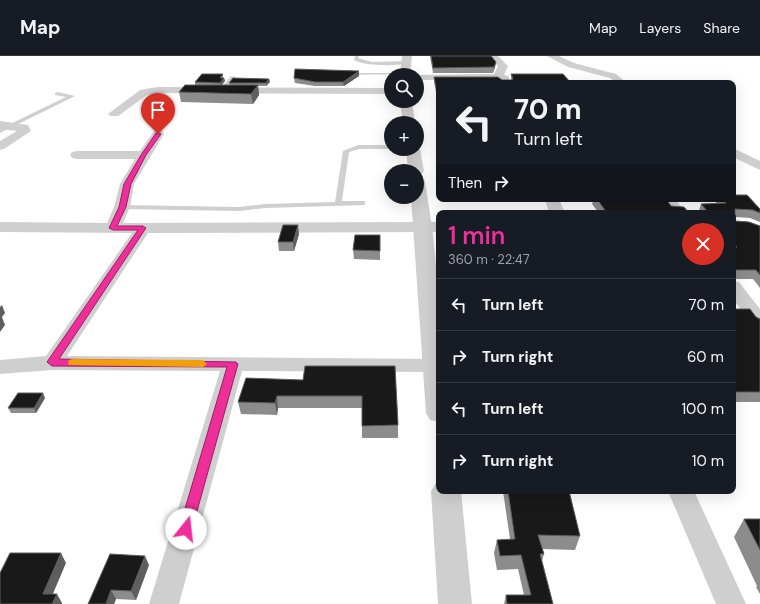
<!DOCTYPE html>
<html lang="en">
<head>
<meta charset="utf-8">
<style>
	body { margin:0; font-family:"DM Sans",sans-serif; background:#20242c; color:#f1f3f6; height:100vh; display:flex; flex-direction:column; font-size:15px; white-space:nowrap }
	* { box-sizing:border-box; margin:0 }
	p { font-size:13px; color:#9ea1a6 }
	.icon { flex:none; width:22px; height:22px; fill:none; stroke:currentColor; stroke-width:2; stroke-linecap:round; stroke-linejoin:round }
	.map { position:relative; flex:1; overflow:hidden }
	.sheet { position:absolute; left:436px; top:154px; width:300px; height:284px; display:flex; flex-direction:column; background:#171b24; border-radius:8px; box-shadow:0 4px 16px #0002 }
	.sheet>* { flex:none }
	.hud { position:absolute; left:436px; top:24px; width:300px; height:122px; border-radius:8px; box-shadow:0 4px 16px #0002; background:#171b24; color:#f1f3f6; overflow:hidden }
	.buttons { position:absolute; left:384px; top:12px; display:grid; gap:8px }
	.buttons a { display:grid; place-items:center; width:40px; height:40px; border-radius:50%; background:#171b24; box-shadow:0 4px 16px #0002; font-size:20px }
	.pin { position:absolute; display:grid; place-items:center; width:34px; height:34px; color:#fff; margin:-41px -17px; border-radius:50% 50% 50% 0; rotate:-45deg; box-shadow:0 0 4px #0007 }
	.pin .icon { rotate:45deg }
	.me { position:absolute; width:44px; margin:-22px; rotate:16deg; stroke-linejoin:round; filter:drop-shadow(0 0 3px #0008) }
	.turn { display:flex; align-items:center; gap:14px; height:84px; padding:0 12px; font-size:18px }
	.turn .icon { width:52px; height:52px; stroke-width:2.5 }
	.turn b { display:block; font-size:28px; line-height:34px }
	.then { display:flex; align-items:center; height:38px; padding:0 12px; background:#0003; gap:8px; font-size:15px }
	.round { display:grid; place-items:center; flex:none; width:42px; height:42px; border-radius:21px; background:#20242c }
	.headline { display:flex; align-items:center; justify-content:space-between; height:68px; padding:0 12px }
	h1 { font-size:24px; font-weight:600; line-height:30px; color:#ee2e99 }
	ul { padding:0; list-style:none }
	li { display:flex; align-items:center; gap:12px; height:52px; padding:0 12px; border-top:1px solid #363941 }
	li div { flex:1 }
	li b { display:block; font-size:15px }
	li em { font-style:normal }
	header { display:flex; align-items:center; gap:24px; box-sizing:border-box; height:56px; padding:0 20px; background:#171b24; border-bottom:1px solid #363941 }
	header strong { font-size:19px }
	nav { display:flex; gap:22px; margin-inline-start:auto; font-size:14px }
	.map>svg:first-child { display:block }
</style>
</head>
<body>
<header>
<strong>Map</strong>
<nav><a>Map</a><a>Layers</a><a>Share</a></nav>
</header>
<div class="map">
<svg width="760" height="548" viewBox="0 0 760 548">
	<rect width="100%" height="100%" fill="#fff"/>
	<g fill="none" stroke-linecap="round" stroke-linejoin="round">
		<path fill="#cfcfcf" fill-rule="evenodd" d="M355 0H359L358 2 372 6 407 5 409 6C399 11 364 10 354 4Z
			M344 17H406L408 18 346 19Z
			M231 20 235 21 223 36H219V34Z
			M57 36 75 40 0 77V73L66 41 55 39V37Z
			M358 89H391V93H359L349 96 342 145H365V149L266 152 239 155 122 153 118 151 122 149 239 151 266 148 335 146 343 95Z"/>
		<path fill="#cfcfcf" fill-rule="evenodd" d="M488 0H498L508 10 504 19 508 20 511 27H501L498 24H417V19H413L494 18 498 10Z
			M547 0H559L574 7 616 18 627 27H616L610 22 568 11Z
			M157 31 391 32V38L157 37 147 39 118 60H110L108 58 140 34Z
			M0 65 28 69 31 75 4 93 0 94V85L17 75 0 73Z
			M158 74 162 75 164 78 134 128 130 151 123 167 439 166V176L148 177 67 300 439 303V315L435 316 242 315 179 548H149L220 315 52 314 0 318V304L46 300 132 177 0 176V166L107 167 114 151 120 128 135 103H77L72 102 70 99 72 96 77 95H140L154 75Z
			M733 92 760 105V114L733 101Z
			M545 143H559L565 157H549Z
			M660 143H675L686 157H670Z
			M733 225 739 226 760 253V272L753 270 733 243Z
			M668 435H694L746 548H716Z"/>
		<path fill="#cfcfcf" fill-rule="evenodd" d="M402 0H412L410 19H400Z
			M400 45H412L415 67H403Z
			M417 90 420 93 424 115 421 118 417 119V115H408L406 93H417Z
			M417 120 422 122 425 125 432 171 439 238V366L430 364 426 357 411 141H417Z
			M439 426V435H461L472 548H438L431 435 436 427Z"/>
	</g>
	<path fill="#8c8c8c" d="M430 0H491L496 6 495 11 493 17H433Z
		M359 15V20L344 30H315L295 27 294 22Z
		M223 18V22H224L225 25 221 29H230L229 27 269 23 270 26 266 30H258L259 39 253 48 181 46 179 36 195 29V26Z
		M511 18 571 27H439V52L434 26V21L511 24Z
		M594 143H666L671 150 689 157H599L592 148Z
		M718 143H733L760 153V166L750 162 735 161V165L760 170V232L753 223H733V157H700L699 155 701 148H717L716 147Z
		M299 178 294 195H279L278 186Z
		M380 179V204L354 203 353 194Z
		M733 253 760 263V346H733Z
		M395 310 398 369V382H362V352H278L277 359 241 358 238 346 303 324Z
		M45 342 36 357H11L8 352Z
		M503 435H569L580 480 575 494 542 493 544 498 542 505 553 548H504L506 539H524L518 513 497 514 494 497 497 484 510 483Z
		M744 463H760V538L756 531 757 530 734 481Z
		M149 509 136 544 116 543 114 548H88Z"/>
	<path fill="#5e5e5e" d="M496 6 495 11 493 17 494 11Z
		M359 15V20L344 30 343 26Z
		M224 22 225 25 221 30 220 27Z
		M269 23 270 26 266 30V27Z
		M258 29 259 39 253 48 251 38Z
		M298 169 299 178 294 195 293 186Z
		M2 249 5 257 2 261 5 269 0 276V251Z
		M43 337 45 342 36 357 34 352Z
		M277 340 278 352 277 359 275 347Z
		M61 497 66 507 49 547 43 538Z
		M145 500 149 509 136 544 131 535Z
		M111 534 116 543 114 548H106Z
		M57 538 62 547V548H52Z"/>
	<path fill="#191919" stroke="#5e5e5e" d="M431 0H491L496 6 494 11 433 12Z
		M295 13 359 15 343 26H315L294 22Z
		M202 18H223L220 22H224L220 27 195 26Z
		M511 18H563L571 27H439V45L434 21H498L502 24H512L513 22Z
		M233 22 269 23 266 27H229Z
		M185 29H258L251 38 179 36Z
		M733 139H747L760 153V157L753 154 735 153V165L749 166 760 170V219L756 214H733V191H737L733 187V157H709L701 148 726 147 722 143H733Z
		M597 143H666L671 150 684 151 689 157H607Z
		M283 169H298L293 186H278Z
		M355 179H380V195L353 194Z
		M733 253H750L756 261 760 263V336H733Z
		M305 310H395L398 369 362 370V340H277L275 347 238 346 246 322 303 324Z
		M18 337H43L34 352H8Z
		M508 435H569L580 480 538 479 544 498H540L553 548H507L506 539H531L521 499 500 500 497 484 515 483Z
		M744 463H760V494Z
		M10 497H61L43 538H57L52 548H0V517Z
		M110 498 145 500 131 535 111 534 106 548H88Z"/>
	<path fill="#ee2e99" stroke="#9b1e63" d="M156 77 161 78 146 99 131 128 126 151 117 170H143L146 172 59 303 236 306 238 308 192 473 190 477 186 478 181 477 179 473 227 311 52 310 47 306 138 174H113L109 172 119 151 124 128 141 99Z"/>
	<path fill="#f59e0b" d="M73 303 203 304 207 308 203 311 69 309 68 307 69 304Z"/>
</svg>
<div class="buttons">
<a><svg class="icon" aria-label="search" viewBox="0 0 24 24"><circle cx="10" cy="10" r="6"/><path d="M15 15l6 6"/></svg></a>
<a>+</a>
<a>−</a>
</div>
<div class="pin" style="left:158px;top:78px;background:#d93025"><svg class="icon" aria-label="arrive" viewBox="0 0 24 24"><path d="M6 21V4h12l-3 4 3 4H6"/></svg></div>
<svg class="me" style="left:186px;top:473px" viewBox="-20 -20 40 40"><circle r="19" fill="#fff"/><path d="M0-13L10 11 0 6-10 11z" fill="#ee2e99"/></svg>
<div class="hud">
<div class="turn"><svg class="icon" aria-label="left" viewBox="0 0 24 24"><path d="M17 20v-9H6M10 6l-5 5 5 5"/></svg><div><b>70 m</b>Turn left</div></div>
<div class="then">Then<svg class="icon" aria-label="right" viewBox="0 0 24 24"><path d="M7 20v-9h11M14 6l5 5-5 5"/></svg></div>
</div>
<section class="sheet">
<div class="headline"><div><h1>1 min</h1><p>360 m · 22:47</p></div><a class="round" style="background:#d93025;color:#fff"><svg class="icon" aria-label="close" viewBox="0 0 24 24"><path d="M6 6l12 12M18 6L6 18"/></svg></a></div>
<ul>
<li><svg class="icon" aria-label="left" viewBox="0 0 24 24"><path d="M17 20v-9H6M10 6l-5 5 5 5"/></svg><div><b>Turn left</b></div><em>70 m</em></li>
<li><svg class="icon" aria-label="right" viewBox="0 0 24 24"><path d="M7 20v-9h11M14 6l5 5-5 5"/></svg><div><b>Turn right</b></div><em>60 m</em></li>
<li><svg class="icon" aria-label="left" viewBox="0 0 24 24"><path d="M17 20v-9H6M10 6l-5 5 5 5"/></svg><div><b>Turn left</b></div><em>100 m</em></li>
<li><svg class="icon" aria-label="right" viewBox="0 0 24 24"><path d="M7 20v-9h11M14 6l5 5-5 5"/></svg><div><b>Turn right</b></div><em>10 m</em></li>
</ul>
</section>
</div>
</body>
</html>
